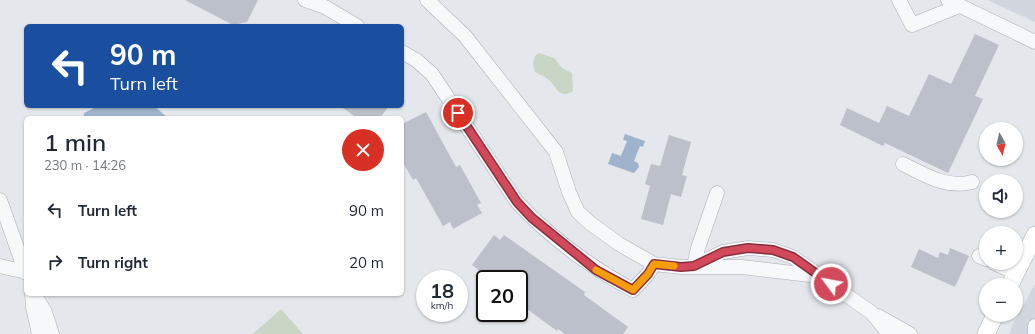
<!DOCTYPE html>
<html lang="en">
<head>
<meta charset="utf-8">
<style>
	body { margin:0; font-family:Mulish,sans-serif; background:#f2f2f3; color:#1f2937; height:100vh; display:flex; flex-direction:column; font-size:15px; white-space:nowrap }
	* { box-sizing:border-box; margin:0 }
	p { font-size:13px; color:#747a83 }
	.icon { flex:none; width:22px; height:22px; fill:none; stroke:currentColor; stroke-width:2; stroke-linecap:round; stroke-linejoin:round }
	.map { position:relative; flex:1; overflow:hidden }
	.drawer { position:absolute; left:24px; top:116px; width:380px; height:180px; display:flex; flex-direction:column; background:#fff; border-radius:6px; box-shadow:0 1px 3px #0004 }
	.drawer>* { flex:none }
	.guide { position:absolute; left:24px; top:24px; width:380px; height:84px; border-radius:6px; box-shadow:0 1px 3px #0004; background:#1a4fa0; color:#fff; overflow:hidden }
	.needle { width:26px; rotate:172deg }
	.controls { position:absolute; left:979px; top:122px; display:grid; gap:8px }
	.controls a { display:grid; place-items:center; width:44px; height:44px; border-radius:50%; background:#fff; box-shadow:0 1px 3px #0004; font-size:20px }
	.speed { position:absolute; left:416px; top:270px; display:flex; gap:8px; font-size:20px; font-weight:700; text-align:center }
	.speed>* { display:grid; place-content:center; width:52px; height:52px; border-radius:50%; background:#fff; box-shadow:0 1px 3px #0004; line-height:1 }
	.speed small { font-size:10px; font-weight:400 }
	.speed .limit { border:2px solid #111; border-radius:6px; background:#fff; color:#111 }
	.pin { position:absolute; display:grid; place-items:center; width:34px; height:34px; color:#fff; margin:-17px; border:2px solid #fff; border-radius:50%; box-shadow:0 1px 4px #0007 }
	.me { position:absolute; width:44px; margin:-22px; rotate:302deg; stroke-linejoin:round; filter:drop-shadow(0 0 3px #0008) }
	.turn { display:flex; align-items:center; gap:14px; height:84px; padding:0 20px; font-size:18px }
	.turn .icon { width:52px; height:52px; stroke-width:2.5 }
	.turn b { display:block; font-size:28px; line-height:34px }
	.round { display:grid; place-items:center; flex:none; width:42px; height:42px; border-radius:21px; background:#f2f2f3 }
	.headline { display:flex; align-items:center; justify-content:space-between; height:68px; padding:0 20px }
	h1 { font-size:24px; font-weight:600; line-height:30px }
	ul { padding:0; list-style:none }
	li { display:flex; align-items:center; gap:12px; height:52px; padding:0 20px }
	li div { flex:1 }
	li b { display:block; font-size:15px }
	li em { font-style:normal }
	.map>svg:first-child { display:block }
</style>
</head>
<body>
<div class="map">
<svg width="1035" height="334" viewBox="0 0 1035 334">
	<rect width="100%" height="100%" fill="#e4e7ec"/>
	<path fill="#d2d6de" d="M987 0H1035V22Z
		M1035 284V334H1009L1012 326Z"/>
	<path fill="#c9d6c5" d="M539 53 554 58 562 68 572 73 573 91C559 99 558 89 550 81 545 76 540 75 535 72L533 63 535 56Z
		M281 309 303 334H253Z"/>
	<path fill="#9fb4cc" d="M98 106H154L168 118H84V113Z
		M625 134 645 141 643 147 640 146 634 161 638 163 639 167 634 173 608 164 612 153 621 156 627 141 623 140Z"/>
	<path fill="#bbc0ca" d="M185 0H258L247 22 233 25Z
		M975 34 999 45 975 96 983 99 948 173 885 143 883 146 840 125 847 108 879 123 887 106 909 116 929 74 951 84Z
		M340 106H389L380 118H357Z
		M426 112 456 167 460 165 481 203 477 205 482 213 453 229 450 222 443 226 416 178 413 180 402 161V124Z
		M669 135 691 142 682 175 687 176 681 197 671 194 663 225 641 219 650 186 645 184 651 164 660 166Z
		M494 235 500 240 504 235 585 292 584 295 628 327 623 334H565L558 329 557 331 519 303V279H490L472 265Z
		M950 248 969 256 955 287 911 267 919 249 938 258 940 252 948 255Z"/>
	<g fill="none" stroke-linecap="round" stroke-linejoin="round">
		<defs>
			<path id="minor" d="M305 0 325 7 357 26
				M427 0 465 36 556 152 569 192 578 212 590 223 619 244 654 264 681 267H742L818 276
				M899 0 912 25 959 6
				M948 0 1035 42
				M402 52 416 60 432 74 517 202C550 237 590 267 633 290L648 274 654 264
				M903 164C925 175 947 189 972 182
				M0 200 26 273
				M979 256 986 259
				M994 263 1016 273
				M696 265 723 252 748 248 773 250 793 257 872 313 889 334
				M0 266 26 272
				M694 266 698 248 717 193
				M32 294 33 307 39 334
				M34 294 45 312 52 334
				M878 316 910 334
				M1035 326V333"/>
			<path id="major" d="M1010 285 1035 235
				M986 334 995 315"/>
		</defs>
		<use href="#minor" stroke="#a9aeb7" stroke-width="15"/>
		<use href="#major" stroke="#a3abb8" stroke-width="18"/>
		<use href="#minor" stroke="#f7f8fa" stroke-width="14"/>
		<use href="#major" stroke="#fff" stroke-width="17"/>
	</g>
	<g fill="none" stroke-linecap="round" stroke-linejoin="round">
		<defs>
			<path id="route" d="M458 113 517 202 532 218 596 270 633 290 648 274 654 264 681 267 694 266 723 252 748 248 773 250 793 257 831 284"/>
		</defs>
		<use href="#route" stroke="#882f3b" stroke-width="10"/>
		<use href="#route" stroke="#d1495b" stroke-width="7"/>
		<path stroke="#f59e0b" stroke-width="7" d="M596 270 633 290 648 274 654 264 674 266"/>
	</g>
</svg>
<div class="controls">
<a><svg class="needle" viewBox="-14 -14 28 28"><path d="M0-13l5 13h-10z" fill="#e53935"/><path d="M0 13l5-13h-10z" fill="#747a83"/></svg></a>
<a><svg class="icon" aria-label="sound" viewBox="0 0 24 24"><path d="M4 9h4l5-4v14l-5-4H4zM17 9q2 3 0 6"/></svg></a>
<a>+</a>
<a>−</a>
</div>
<div class="speed"><div>18<small>km/h</small></div><div class="limit">20</div></div>
<div class="pin" style="left:458px;top:113px;background:#d93025"><svg class="icon" aria-label="arrive" viewBox="0 0 24 24"><path d="M6 21V4h12l-3 4 3 4H6"/></svg></div>
<svg class="me" style="left:831px;top:284px" viewBox="-20 -20 40 40"><circle r="17" fill="#d1495b" stroke="#fff" stroke-width="3"/><path d="M0-11L8 9 0 5-8 9z" fill="#fff"/></svg>
<div class="guide">
<div class="turn"><svg class="icon" aria-label="left" viewBox="0 0 24 24"><path d="M17 20v-9H6M10 6l-5 5 5 5"/></svg><div><b>90 m</b>Turn left</div></div>
</div>
<section class="drawer">
<div class="headline"><div><h1>1 min</h1><p>230 m · 14:26</p></div><a class="round" style="background:#d93025;color:#fff"><svg class="icon" aria-label="close" viewBox="0 0 24 24"><path d="M6 6l12 12M18 6L6 18"/></svg></a></div>
<ul>
<li><svg class="icon" aria-label="left" viewBox="0 0 24 24"><path d="M17 20v-9H6M10 6l-5 5 5 5"/></svg><div><b>Turn left</b></div><em>90 m</em></li>
<li><svg class="icon" aria-label="right" viewBox="0 0 24 24"><path d="M7 20v-9h11M14 6l5 5-5 5"/></svg><div><b>Turn right</b></div><em>20 m</em></li>
</ul>
</section>
</div>
</body>
</html>
